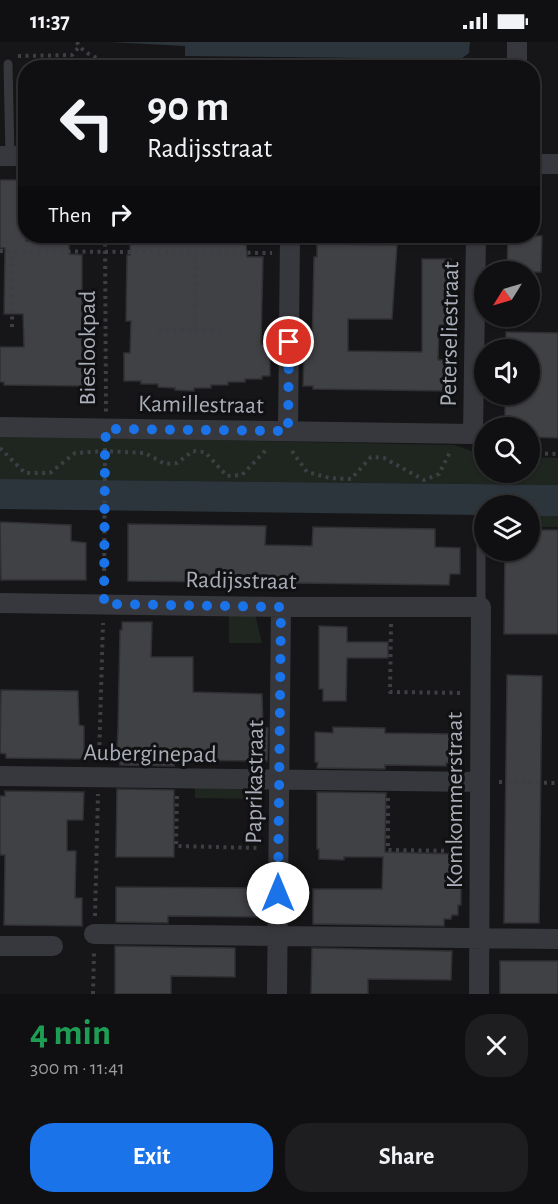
<!DOCTYPE html>
<html lang="en">
<head>
<meta charset="utf-8">
<style>
	body { margin:0; font-family:"Alegreya Sans",sans-serif; background:#1e1e20; color:#f1f3f6; height:100vh; display:flex; flex-direction:column; font-size:22px; white-space:nowrap }
	* { box-sizing:border-box; margin:0 }
	p { font-size:20px; color:#9c9d9f }
	.icon { flex:none; width:33px; height:33px; fill:none; stroke:currentColor; stroke-width:2; stroke-linecap:round; stroke-linejoin:round }
	.map { position:relative; height:952px; overflow:hidden }
	.panel { display:flex; flex-direction:column; background:#101012; flex:1 }
	.panel>* { flex:none }
	.hud { position:absolute; left:18px; top:18px; width:522px; height:183px; border-radius:24px; box-shadow:0 2px 4px #0004,0 0 0 2px #303032; background:#101012; color:#f1f3f6; overflow:hidden }
	.needle { width:39px; rotate:233deg }
	.tools { position:absolute; left:474px; top:219px; display:grid; gap:12px }
	.tools a { display:grid; place-items:center; width:66px; height:66px; border-radius:50%; background:#101012; box-shadow:0 2px 4px #0004,0 0 0 2px #303032; font-size:30px }
	.pin { position:absolute; display:grid; place-items:center; width:51px; height:51px; color:#fff; margin:-26px; border:3px solid #fff; border-radius:50%; box-shadow:0 2px 6px #0007 }
	.me { position:absolute; width:66px; margin:-33px; rotate:0deg; stroke-linejoin:round; filter:drop-shadow(0 0 4px #0008) }
	.turn { display:flex; align-items:center; gap:21px; height:126px; padding:0 30px; font-size:27px }
	.turn .icon { width:78px; height:78px; stroke-width:2.5 }
	.turn b { display:block; font-size:42px; line-height:51px }
	.then { display:flex; align-items:center; height:57px; padding:0 30px; background:#0003; gap:12px; font-size:22px }
	.round { display:grid; place-items:center; flex:none; width:63px; height:63px; border-radius:24px; background:#1e1e20 }
	.headline { display:flex; align-items:center; justify-content:space-between; height:102px; padding:0 30px }
	h1 { font-size:36px; font-weight:600; line-height:45px; color:#1e9e55 }
	.action { display:flex; gap:12px; margin-top:auto; padding:12px 30px }
	.action a { flex:1; height:69px; border-radius:24px; background:#1a73e8; color:#fff; font-size:24px; font-weight:600; line-height:69px; text-align:center }
	.action a+a { background:#1e1e20; color:#f1f3f6 }
	.status { display:flex; justify-content:space-between; align-items:center; height:42px; padding:0 30px; background:#101012; direction:ltr }
	.status svg { height:16px; fill:currentColor }
	.map>svg:first-child { display:block }
</style>
</head>
<body>
<div class="status"><b>11:37</b><svg viewBox="0 0 49 12"><path d="M0 12V9h3v3zM5 12V6h3v6zM10 12V3h3v9zM15 12V0h3v12zM26 1h20v11H26zM47 4h2v5h-2z"/></svg></div>
<div class="map">
<svg width="558" height="952" viewBox="0 0 558 952">
	<rect width="100%" height="100%" fill="#161618"/>
	<path fill="#1e261f" d="M0 394 454 403 484 413V430H530V415L558 416V443L0 437Z
		M530 474H558V485H530Z
		M229 572H255L262 601H229Z
		M195 743 253 744V757L195 756Z"/>
	<path fill="#2c353c" d="M109 0H470L469 11 461 17 185 14V4Z
		M0 437 558 443V474H530V464H484V473L0 467Z"/>
	<path fill="#404145" stroke="#303034" stroke-width="1.5" d="M0 138H26V199L69 200V212L82 213V344L4 343V340H0V305H24L23 272H4L5 206H0Z
		M508 194H542L541 230H507Z
		M130 200 246 202 247 215H263L261 302H270V334H262V337H245V340H228V343H211V346H194V349L175 348V346L158 345V342H141V339H124V311H130L131 279H126L127 213H130Z
		M317 202 397 203 392 277H348V309L422 310V217H451L450 283H439L438 318H449V349L313 347V344H303L304 308 312 309 314 215H317Z
		M506 290 558 291V396L530 395V386H505V352H530V308H506Z
		M0 480 71 483V499L86 501V538H1Z
		M128 482 266 484 265 503 312 504 313 485 435 487V505L460 506V532H450L449 543 128 539Z
		M530 488H558V592H504L505 508H530Z
		M122 580H152L151 615H193V650L262 652 263 686H268L267 719 175 718 174 724 120 723V711H117L118 685 120 588H122Z
		M319 584 347 585V600H388V616H347L346 659H323V647H319Z
		M507 633 542 634 539 881H504Z
		M1 648 78 649 79 683 84 684V717L6 716V712L0 711Z
		M333 685 385 686V691L454 692V721H446V724L385 723V727L317 726 318 720H315V690L333 691Z
		M117 747 174 748V815H116Z
		M5 749 84 750 83 778H67V809H76L75 856H82V884L4 883 5 813H0V754H5Z
		M317 750 386 751 385 810 452 812V836L461 837V863H458V873H452L451 877H444V884L313 882V847H382L383 815H344V818L319 817V807H317Z
		M116 845 266 846V875L168 874V881L116 880Z
		M115 904 235 906V935L171 934V952H115Z
		M312 906 452 909 451 938 368 937V952H311Z
		M500 919H558V952H500Z"/>
	<g fill="none" stroke-linecap="round" stroke-linejoin="round">
		<path stroke="#3d3f44" stroke-width="4" stroke-dasharray="3 4.5" stroke-linecap="butt" d="M77 0C82 11 96 16 107 20L108 22
			M18 14 72 13 79 5
			M105 194 106 370
			M0 209 272 211
			M12 285 13 209
			M158 287 225 289
			M195 288V210
			M0 406 25 431H50L75 411 105 409 145 411 165 422 177 421 193 409 205 410 227 434 242 433 266 408
			M292 409 307 430 330 436 351 437 371 415 384 416 424 438 439 432 450 410
			M530 411 558 412
			M104 544 105 404
			M391 582 390 650 462 651
			M99 718 103 581
			M499 740 558 741
			M177 754 176 804 260 806
			M388 756V808L461 809
			M95 874 98 752
			M93 952 94 911"/>
		<path stroke="#37383d" stroke-width="9" d="M8 22 10 114
			M481 491V565"/>
		<path stroke="#37383d" stroke-width="20" d="M517 26V0
			M0 114H26
			M532 122H558
			M0 385 473 392 476 194
			M288 389 290 194
			M0 561 281 565H481L479 952
			M0 734 480 740
			M94 892 558 897
			M0 904H53
			M277 952 281 565"/>
	</g>
	<g fill="none" stroke-linecap="round" stroke-linejoin="round">
		<path stroke="#1a73e8" stroke-width="10" stroke-dasharray="0 18" d="M278 851 281 565 104 562 105 409 106 387 288 389 289 300"/>
	</g>
	<g text-anchor="middle" stroke-width="6" stroke-linejoin="round" paint-order="stroke">
		<g font-size="24" fill="#a8adb8" stroke="#111113">
			<text transform="translate(449 292) rotate(-89)" y="8">Peterseliestraat</text>
			<text transform="translate(87 306) rotate(-90)" y="8">Bieslookpad</text>
			<text transform="translate(201 362) rotate(1)" y="8">Kamillestraat</text>
			<text transform="translate(241 538) rotate(1)" y="8">Radijsstraat</text>
			<text transform="translate(150 711) rotate(1)" y="8">Auberginepad</text>
			<text transform="translate(254 740) rotate(-89)" y="8">Paprikastraat</text>
			<text transform="translate(454 758) rotate(-90)" y="8">Komkommerstraat</text>
		</g>
	</g>
</svg>
<div class="tools">
<a><svg class="needle" viewBox="-14 -14 28 28"><path d="M0-13l5 13h-10z" fill="#e53935"/><path d="M0 13l5-13h-10z" fill="#9c9d9f"/></svg></a>
<a><svg class="icon" aria-label="sound" viewBox="0 0 24 24"><path d="M4 9h4l5-4v14l-5-4H4zM17 9q2 3 0 6"/></svg></a>
<a><svg class="icon" aria-label="search" viewBox="0 0 24 24"><circle cx="10" cy="10" r="6"/><path d="M15 15l6 6"/></svg></a>
<a><svg class="icon" aria-label="layers" viewBox="0 0 24 24"><path d="M12 4l9 5-9 5-9-5zM3 14l9 5 9-5"/></svg></a>
</div>
<div class="pin" style="left:289px;top:300px;background:#d93025"><svg class="icon" aria-label="arrive" viewBox="0 0 24 24"><path d="M6 21V4h12l-3 4 3 4H6"/></svg></div>
<svg class="me" style="left:278px;top:851px" viewBox="-20 -20 40 40"><circle r="19" fill="#fff"/><path d="M0-13L10 11 0 6-10 11z" fill="#1a73e8"/></svg>
<div class="hud">
<div class="turn"><svg class="icon" aria-label="left" viewBox="0 0 24 24"><path d="M17 20v-9H6M10 6l-5 5 5 5"/></svg><div><b>90 m</b>Radijsstraat</div></div>
<div class="then">Then<svg class="icon" aria-label="right" viewBox="0 0 24 24"><path d="M7 20v-9h11M14 6l5 5-5 5"/></svg></div>
</div>
</div>
<section class="panel">
<div class="headline"><div><h1>4 min</h1><p>300 m · 11:41</p></div><a class="round"><svg class="icon" aria-label="close" viewBox="0 0 24 24"><path d="M6 6l12 12M18 6L6 18"/></svg></a></div>
<div class="action"><a>Exit</a><a>Share</a></div>
</section>
</body>
</html>
